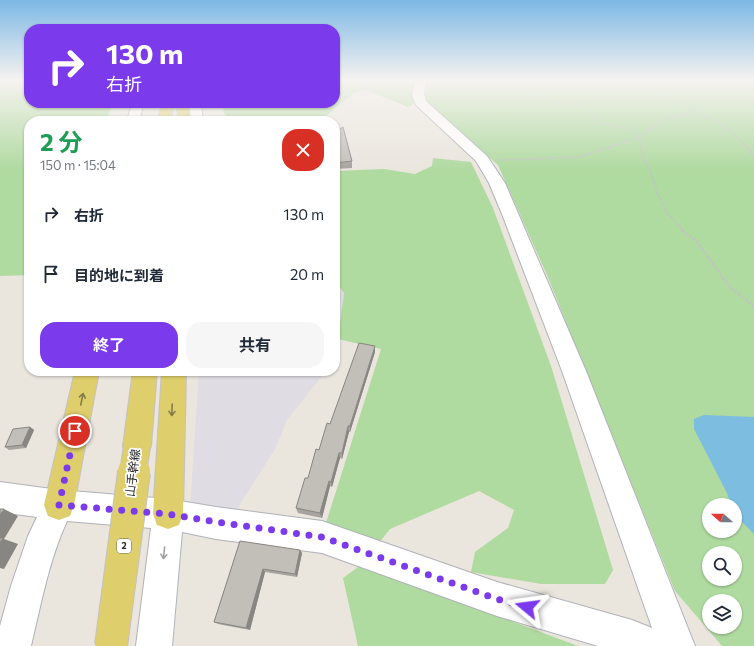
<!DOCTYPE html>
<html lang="ja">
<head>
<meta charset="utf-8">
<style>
	body { margin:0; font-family:Commissioner,"Noto Sans JP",sans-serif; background:#f6f6f7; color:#1f2937; height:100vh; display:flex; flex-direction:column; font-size:15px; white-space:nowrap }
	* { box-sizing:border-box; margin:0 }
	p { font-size:13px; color:#747a83 }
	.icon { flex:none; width:22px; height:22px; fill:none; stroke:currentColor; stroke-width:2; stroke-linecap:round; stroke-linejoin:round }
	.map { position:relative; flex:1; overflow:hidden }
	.panel { position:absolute; left:24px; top:116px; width:316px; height:260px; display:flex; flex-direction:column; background:#fff; border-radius:16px; box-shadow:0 1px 3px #0004 }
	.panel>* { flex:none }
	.hud { position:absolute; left:24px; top:24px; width:316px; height:84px; border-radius:16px; box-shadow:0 1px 3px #0004; background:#7c3aed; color:#fff; overflow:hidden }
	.needle { width:26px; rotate:291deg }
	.tools { position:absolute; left:702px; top:498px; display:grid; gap:8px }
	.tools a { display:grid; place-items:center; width:40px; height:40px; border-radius:50%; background:#fff; box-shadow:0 1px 3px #0004; font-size:20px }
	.pin { position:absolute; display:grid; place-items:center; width:34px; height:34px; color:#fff; margin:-17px; border:2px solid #fff; border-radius:50%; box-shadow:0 1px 4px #0007 }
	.me { position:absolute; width:44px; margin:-22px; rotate:286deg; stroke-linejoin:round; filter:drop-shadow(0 0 3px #0008) }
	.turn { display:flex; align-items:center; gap:14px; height:84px; padding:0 16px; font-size:18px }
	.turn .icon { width:52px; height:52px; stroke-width:2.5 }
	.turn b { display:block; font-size:28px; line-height:34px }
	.round { display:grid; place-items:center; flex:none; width:42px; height:42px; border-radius:16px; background:#f6f6f7 }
	.overview { display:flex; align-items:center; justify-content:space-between; height:68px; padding:0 16px }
	h1 { font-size:24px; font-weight:700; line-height:30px; color:#1e9e55 }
	.primary-button { display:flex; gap:8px; margin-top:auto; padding:8px 16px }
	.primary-button a { flex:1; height:46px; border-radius:16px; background:#7c3aed; color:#fff; font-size:16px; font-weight:700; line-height:46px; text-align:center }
	.primary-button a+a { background:#f6f6f7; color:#1f2937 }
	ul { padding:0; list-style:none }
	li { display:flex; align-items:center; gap:12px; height:60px; padding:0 16px }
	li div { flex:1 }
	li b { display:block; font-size:15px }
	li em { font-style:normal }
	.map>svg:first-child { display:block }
</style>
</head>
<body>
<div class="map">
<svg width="754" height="646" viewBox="0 0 754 646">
	<rect width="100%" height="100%" fill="#eae5dd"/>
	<path fill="#dfdde3" d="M335 281 344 293 338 339 335 346Z
		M199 371H326L287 420 275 449 234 514 190 508Z"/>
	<path fill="#afdaa0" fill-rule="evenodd" d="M0 81H29V103H114L110 109 107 121H29V275L0 276Z
		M335 81H414L412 95 414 104 408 107 366 90 354 93 320 121H227L221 103H335Z
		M427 81H754V646H722L675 591 547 275 498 165 431 108 423 96ZM709 505H735V531H709ZM709 553H735V579H709ZM709 601H735V627H709Z
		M433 158 471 162 493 208 551 366 613 570 605 584H541L471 572 475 552 508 528 514 510 479 491 390 529 378 544 326 523 381 349 338 339 344 293 335 281V171L384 169 415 174 432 166Z
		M361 565 578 646H358L343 578Z"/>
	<path fill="#7cbde0" d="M704 415 754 417V534L735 515V505H731L727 493 694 429V419Z"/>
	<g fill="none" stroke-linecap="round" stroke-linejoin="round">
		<defs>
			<path id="minor" d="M416 81H426L424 94 426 101 487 156 505 183 586 371 695 646H598L497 616 322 553 216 539 182 532 172 646H136L151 528 67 521C49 560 41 604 31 646H0V626L11 586 28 536 37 517 0 512V482L59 490 168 499 216 507 322 521 497 582 632 620 652 628 562 371 502 214 489 183 476 161 416 105 412 94Z
				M132 103H144L139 121H127Z
				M189 103H201L203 121H191Z"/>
			<path id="major" d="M162 103H174L170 121H158Z
				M176 103H188L191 121H179Z
				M75 371H99L74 505 70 516 59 520 48 516 44 505Z
				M133 371H157L151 446 147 455 137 459 127 455 123 446Z
				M162 371H186L183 514 179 525 168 529 157 525 153 514Z"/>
		</defs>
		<use href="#minor" stroke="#b0b2bb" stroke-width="2"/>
		<use href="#major" stroke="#c3c3c3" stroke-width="2"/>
		<path stroke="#c3c3c3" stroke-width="1.5" stroke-dasharray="1.5 1" stroke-linecap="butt" d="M542 81 537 87V93L544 98 555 102 583 105 588 109 596 122 627 128 638 134 641 147
			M635 81 698 114
			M609 147C619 143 632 141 640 136 651 129 663 119 675 116 704 108 729 126 746 147"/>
		<path stroke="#c3c3c3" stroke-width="2" stroke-dasharray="2 1.5" stroke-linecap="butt" d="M641 146 643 157 651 173 657 193 667 212 683 231
			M746 146 754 156
			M500 160 580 157 612 146"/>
		<path stroke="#c3c3c3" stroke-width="2.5" stroke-dasharray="2.5 2" stroke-linecap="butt" d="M682 230 698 243 728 285 754 307"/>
		<use href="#minor" fill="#fff" fill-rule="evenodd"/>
		<use href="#major" fill="#dfce6c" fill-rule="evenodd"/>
		<defs>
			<path id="major-bridge-far1" d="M133 473 137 446"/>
			<path id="major-bridge" d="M111 646 134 472"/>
		</defs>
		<use href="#major-bridge-far1" stroke="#c3c3c3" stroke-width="28" stroke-linecap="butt"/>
		<use href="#major-bridge" stroke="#c3c3c3" stroke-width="34" stroke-linecap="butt"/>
		<use href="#major-bridge-far1" stroke="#dfce6c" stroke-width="26"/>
		<use href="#major-bridge" stroke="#dfce6c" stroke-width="32"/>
	</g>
	<path fill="#a7a49f" d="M335 133 352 161V168L335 169Z
		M375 352 350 432H349L342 459 340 458 332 487 330 486 322 518 298 513 296 508 319 450 330 424Z
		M30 427 34 430 26 448 9 450 5 447Z
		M240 541 302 553 297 577 265 572 250 630 218 624 214 622Z"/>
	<path fill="#888682" d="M375 346V352L350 432V426Z
		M348 426 349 432 342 459V453Z
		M30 427 34 430 26 448 22 445Z
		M339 453 340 458 332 487 331 482Z
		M329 481 330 486 322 518 320 513Z
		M4 509 18 516 4 539 18 544 4 569 0 568V515Z
		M300 550 302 553 297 577 295 574Z
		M263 569 265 572 250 630 246 628Z"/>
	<path fill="#c2bfb9" stroke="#888682" d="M343 127 352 161 335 163V133Z
		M359 343 375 346 350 426H348L342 453H339L331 482 329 481 320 513 296 508 305 478H308L316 449 319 450 327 423 330 424Z
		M30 427 22 445 5 447 13 429Z
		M0 509H4L0 515Z
		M0 538H3L0 543Z
		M240 541 300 550 295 574 263 569 246 628 214 622Z"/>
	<defs><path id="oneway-shaft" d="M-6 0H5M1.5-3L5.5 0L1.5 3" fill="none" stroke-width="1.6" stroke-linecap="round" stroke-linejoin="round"/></defs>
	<g stroke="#847c4a">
		<use href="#oneway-shaft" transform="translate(82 399) rotate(-78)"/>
		<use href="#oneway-shaft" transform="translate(172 410) rotate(92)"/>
	</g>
	<use stroke="#9f9f9f" href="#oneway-shaft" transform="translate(164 553) rotate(96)"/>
	<linearGradient id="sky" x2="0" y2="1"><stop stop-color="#7db8e5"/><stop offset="0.47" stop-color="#f6f3f0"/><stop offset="1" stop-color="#f6f3f0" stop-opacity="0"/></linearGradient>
	<rect width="754" height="171" fill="url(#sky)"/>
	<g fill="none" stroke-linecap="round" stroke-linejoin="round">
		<path stroke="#7c3aed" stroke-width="7" stroke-dasharray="0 12.6" d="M75 431 59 505 168 514 216 522 322 537 497 599 527 607"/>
	</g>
	<g text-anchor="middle" stroke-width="3.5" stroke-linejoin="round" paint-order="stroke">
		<rect fill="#fff" stroke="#696969" stroke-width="1" x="117" y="539" width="14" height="14" rx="3"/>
		<g font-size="9" font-weight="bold" fill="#292929">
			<text x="124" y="549">2</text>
		</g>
		<g font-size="12" fill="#292929" stroke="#fff">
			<text transform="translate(133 473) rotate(-83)" y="4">山手幹線</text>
		</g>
	</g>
</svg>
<div class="tools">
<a><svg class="needle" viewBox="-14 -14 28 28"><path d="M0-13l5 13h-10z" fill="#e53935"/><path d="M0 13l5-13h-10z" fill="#747a83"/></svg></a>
<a><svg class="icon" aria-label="search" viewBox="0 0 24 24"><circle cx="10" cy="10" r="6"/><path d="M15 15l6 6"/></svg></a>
<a><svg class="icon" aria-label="layers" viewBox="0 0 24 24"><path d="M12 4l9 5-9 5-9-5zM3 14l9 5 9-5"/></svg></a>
</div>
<div class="pin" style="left:75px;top:431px;background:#d93025"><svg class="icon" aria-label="arrive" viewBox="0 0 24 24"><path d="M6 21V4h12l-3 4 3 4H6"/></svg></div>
<svg class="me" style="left:527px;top:607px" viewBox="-20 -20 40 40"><path d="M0-17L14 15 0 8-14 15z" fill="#7c3aed" stroke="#fff" stroke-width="4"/></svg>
<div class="hud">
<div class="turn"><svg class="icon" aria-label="right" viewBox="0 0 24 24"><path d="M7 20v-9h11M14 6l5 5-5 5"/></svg><div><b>130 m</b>右折</div></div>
</div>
<section class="panel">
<div class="overview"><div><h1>2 分</h1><p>150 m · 15:04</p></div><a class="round" style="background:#d93025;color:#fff"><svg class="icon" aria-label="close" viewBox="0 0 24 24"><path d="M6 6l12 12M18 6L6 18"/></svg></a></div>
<ul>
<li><svg class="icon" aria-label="right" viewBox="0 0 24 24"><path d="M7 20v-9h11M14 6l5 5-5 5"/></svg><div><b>右折</b></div><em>130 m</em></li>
<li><svg class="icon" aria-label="arrive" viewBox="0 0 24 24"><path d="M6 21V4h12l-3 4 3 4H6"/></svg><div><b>目的地に到着</b></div><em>20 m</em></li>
</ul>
<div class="primary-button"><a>終了</a><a>共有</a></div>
</section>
</div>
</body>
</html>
